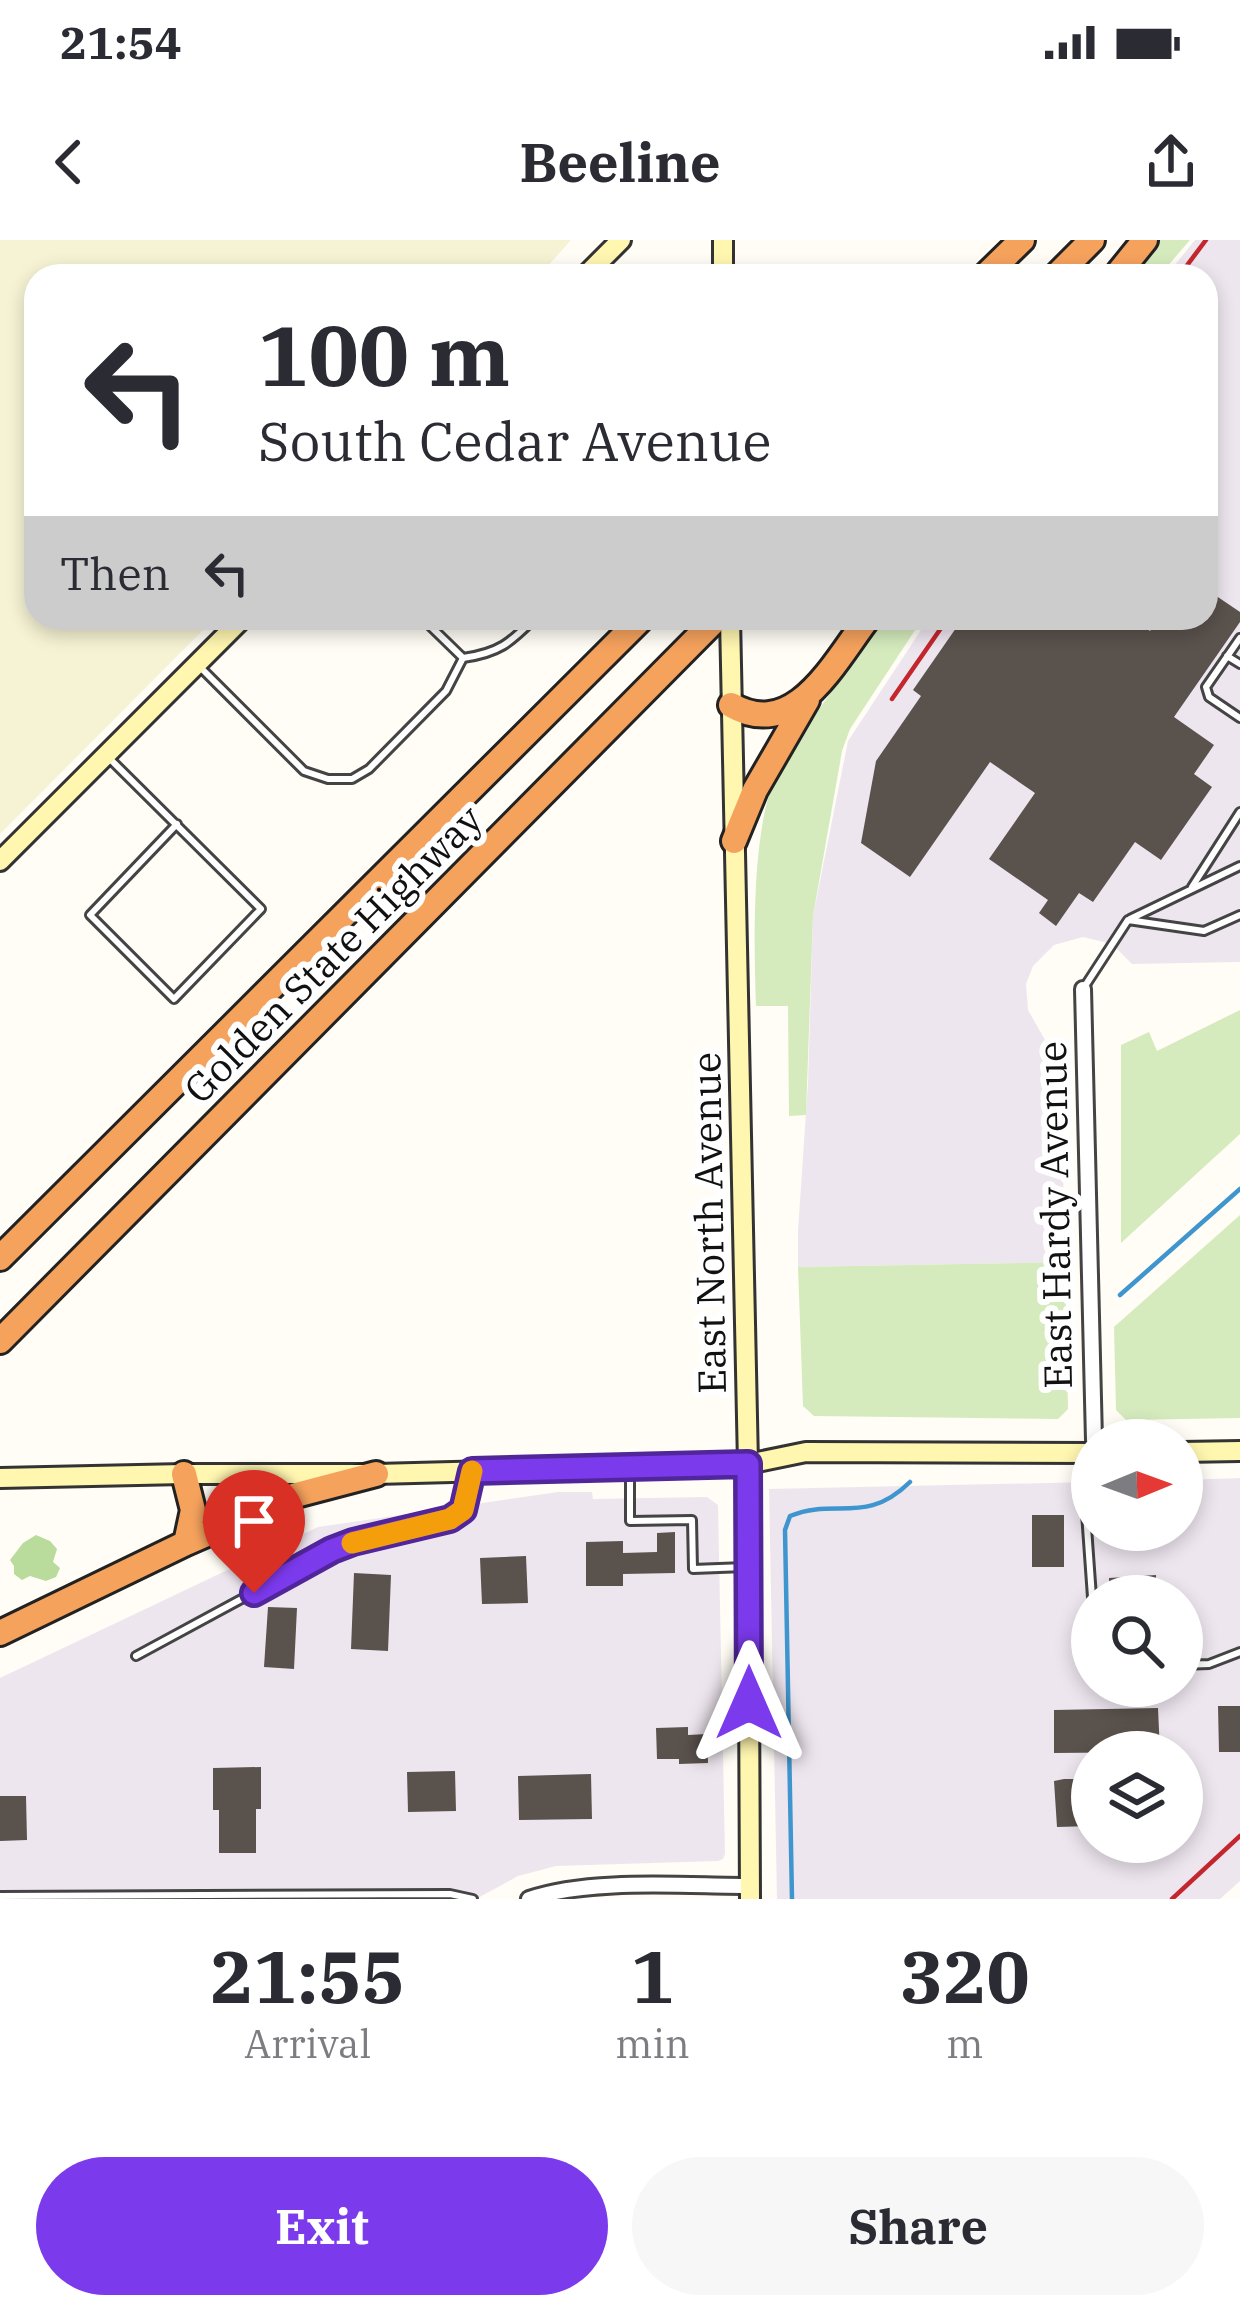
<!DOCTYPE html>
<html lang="en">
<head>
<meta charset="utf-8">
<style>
	body { margin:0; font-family:"IBM Plex Serif",serif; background:#f7f7f7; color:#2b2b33; height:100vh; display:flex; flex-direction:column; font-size:45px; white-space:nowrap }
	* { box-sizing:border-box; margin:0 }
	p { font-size:39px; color:#7c7c81 }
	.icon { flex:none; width:66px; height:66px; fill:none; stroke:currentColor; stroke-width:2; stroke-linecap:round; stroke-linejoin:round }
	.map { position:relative; height:1659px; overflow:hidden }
	.details { display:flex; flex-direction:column; background:#fff; flex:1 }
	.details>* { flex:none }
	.hud { position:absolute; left:24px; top:24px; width:1194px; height:366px; border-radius:36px; box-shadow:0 6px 18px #0003; background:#fff; color:#2b2b33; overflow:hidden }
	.needle { width:78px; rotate:89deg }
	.buttons { position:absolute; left:1071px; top:1179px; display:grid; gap:24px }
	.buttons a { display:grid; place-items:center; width:132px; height:132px; border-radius:50%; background:#fff; box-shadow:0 6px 18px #0003; font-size:60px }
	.pin { position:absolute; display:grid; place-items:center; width:102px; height:102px; color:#fff; margin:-123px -51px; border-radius:50% 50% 50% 0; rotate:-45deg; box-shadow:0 0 12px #0007 }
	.pin .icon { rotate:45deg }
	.me { position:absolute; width:132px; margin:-66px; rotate:0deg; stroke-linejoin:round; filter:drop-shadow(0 0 9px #0008) }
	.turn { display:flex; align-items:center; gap:42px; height:252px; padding:0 36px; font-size:54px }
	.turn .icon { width:156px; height:156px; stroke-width:2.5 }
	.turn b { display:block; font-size:84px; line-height:102px }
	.then { display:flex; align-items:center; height:114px; padding:0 36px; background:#0003; gap:24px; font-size:45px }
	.eta { display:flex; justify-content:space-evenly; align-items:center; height:204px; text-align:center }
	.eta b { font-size:72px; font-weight:800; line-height:84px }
	.button { display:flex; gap:24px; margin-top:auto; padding:24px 36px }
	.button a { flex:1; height:138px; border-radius:72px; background:#7c3aed; color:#fff; font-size:48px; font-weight:800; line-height:138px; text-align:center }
	.button a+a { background:#f7f7f7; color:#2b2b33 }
	.status { display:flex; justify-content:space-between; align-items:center; height:84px; padding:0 60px; background:#fff; direction:ltr }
	.status svg { height:33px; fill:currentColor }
	header { display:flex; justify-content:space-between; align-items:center; height:156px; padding:0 36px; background:#fff; font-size:54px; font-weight:800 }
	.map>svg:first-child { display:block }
</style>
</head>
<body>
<div class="status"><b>21:54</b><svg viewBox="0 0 49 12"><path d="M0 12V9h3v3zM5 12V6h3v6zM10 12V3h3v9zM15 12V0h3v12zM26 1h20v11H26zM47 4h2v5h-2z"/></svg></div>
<header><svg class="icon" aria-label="back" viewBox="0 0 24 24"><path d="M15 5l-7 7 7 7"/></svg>Beeline<svg class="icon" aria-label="share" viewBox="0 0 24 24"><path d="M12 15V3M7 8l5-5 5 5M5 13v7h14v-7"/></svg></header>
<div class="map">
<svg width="1240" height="1659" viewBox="0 0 1240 1659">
	<rect width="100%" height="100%" fill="#fffdf5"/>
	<path fill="#eee6ef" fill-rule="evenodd" d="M1195 0H1240V722L1132 724 1112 704 1083 697 1054 705 1033 726 1026 744 1028 770 1058 823 1061 837 1065 1022 798 1027V991L808 843 813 676 848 501 929 378H1206V36H1166Z
		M1240 1238V1641L1220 1659H777L769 1249 1092 1242V1290H1182V1240ZM1092 1356H1182V1446H1092ZM1092 1512H1182V1602H1092Z
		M558 1252H592L593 1259 707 1257 718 1265 725 1614 723 1619 718 1621 556 1626 518 1636 476 1659H0V1438L318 1287Z"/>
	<path fill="#f6f3d4" d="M0 0H571L539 36H36V378H215L0 594Z"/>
	<path fill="#d5ebbd" d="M1158 0H1190L1159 36H1130Z
		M884 378H923L850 489 842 511 813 676 806 875 789 876 788 766H756C754 704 751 595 775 538 786 514 805 490 820 468 841 438 863 408 884 378Z
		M1240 770V894L1121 1003V805L1149 792 1157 811Z
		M1240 975V1178L1126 1180 1116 1170 1114 1087Z
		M1065 1022 1068 1169 1058 1179 814 1176 803 1166 798 1027Z"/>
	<path fill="#b9dc9c" d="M36 1295 50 1301 57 1309 53 1322 60 1328 56 1337 46 1341 30 1336 22 1340 14 1334V1326L10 1320 23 1303Z"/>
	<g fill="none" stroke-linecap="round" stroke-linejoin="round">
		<path stroke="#3f96cf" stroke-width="4.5" d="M1120 1055 1240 949
			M792 1659 785 1290 790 1276C836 1257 865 1286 910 1242"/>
	</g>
	<path fill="#5a524d" d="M1206 349 1240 372V382L1174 477 1214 505 1194 534 1212 547 1161 620 1135 602 1093 662 1079 653 1056 686 1039 673 1048 660 989 619 1035 553 990 522 910 637 861 603 876 521 921 456 913 450 963 378H1131L1150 391 1159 378H1206Z
		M1032 1275H1064V1327H1032Z
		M675 1292V1333L623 1334V1346H586V1302L623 1301V1313L657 1312V1293Z
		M526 1316 528 1363 482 1364 480 1318Z
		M354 1333 391 1335 388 1411 351 1409Z
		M1156 1335V1356H1109V1338Z
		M268 1367 297 1368 294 1429 264 1427Z
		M1218 1466H1240V1512H1219Z
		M1158 1468 1160 1512 1054 1513V1470Z
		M688 1487V1495L707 1494 708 1523 679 1524V1519H657L656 1488Z
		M261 1527V1569H256V1613H219V1570H213V1528Z
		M455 1531 456 1571 408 1572 407 1532Z
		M591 1534 592 1579 519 1580 518 1536Z
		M1064 1539H1092V1586L1057 1587 1054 1541Z
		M0 1556H26L27 1600 0 1601Z"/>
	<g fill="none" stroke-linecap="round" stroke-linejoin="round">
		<defs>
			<path id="lane" d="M422 378 463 418C499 413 510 403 535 378
				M1240 398 1206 447 1209 457 1240 478
				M1227 416 1240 424
				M200 427 304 531 328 539H352L369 529 446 451 463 418
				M108 517 261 669 174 759 90 675 177 584
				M1192 647 1240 572
				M1130 679 1240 626
				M1085 746 1128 680 1204 691 1240 675
				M1082 1217 1092 1357
				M630 1229V1281L692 1280 693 1329 745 1327
				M136 1416 332 1310 353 1302 450 1279 462 1270 471 1234
				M1182 1425 1209 1424 1240 1412
				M0 1656 450 1654 473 1659"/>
			<path id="street" d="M1083 749 1094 1200
				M529 1659C590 1638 684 1646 750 1646"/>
			<path id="secondary" d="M723 0V36
				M585 36 621 0
				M730 378 748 1224 750 1659
				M0 621 243 378
				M1182 1212 1240 1211
				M0 1238 184 1234H376L748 1224 806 1212 1092 1213"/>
			<path id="highway" d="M985 36 1022 0
				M1056 36 1092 0
				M1116 36 1145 0
				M731 465C795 502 834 422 868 378
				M734 601 755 550 807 460
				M0 1018 642 378
				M0 1101 717 378
				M184 1234 193 1270 186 1303
				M0 1393 186 1303 296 1255 376 1234"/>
		</defs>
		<use href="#lane" stroke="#444" stroke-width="12"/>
		<use href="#street" stroke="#444" stroke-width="20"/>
		<use href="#secondary" stroke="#333" stroke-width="24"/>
		<use href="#highway" stroke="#222" stroke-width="30"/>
		<use href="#lane" stroke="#fff" stroke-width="6"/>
		<use href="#street" stroke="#fff" stroke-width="14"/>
		<use href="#secondary" stroke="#fff6b0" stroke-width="18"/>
		<use href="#highway" stroke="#f5a25d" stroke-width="24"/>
		<path stroke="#c4262e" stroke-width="4.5" d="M1179 36 1206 0
			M892 459 948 378
			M1172 1659 1240 1596"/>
	</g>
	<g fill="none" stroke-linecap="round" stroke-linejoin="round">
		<defs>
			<path id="route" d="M254 1353 332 1310 353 1302 450 1279 463 1270 472 1231 748 1224 749 1463"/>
		</defs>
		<use href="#route" stroke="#51269a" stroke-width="30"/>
		<use href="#route" stroke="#7c3aed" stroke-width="21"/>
		<path stroke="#f59e0b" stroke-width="21" d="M352 1303 450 1279 463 1270 472 1231"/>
	</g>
	<g text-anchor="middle" stroke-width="12" stroke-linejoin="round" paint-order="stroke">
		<g font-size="39" fill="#111" stroke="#fff">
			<text transform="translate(333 714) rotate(-45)" y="14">Golden State Highway</text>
			<text transform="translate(1055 975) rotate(-91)" y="14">East Hardy Avenue</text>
			<text transform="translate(709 983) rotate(-91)" y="14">East North Avenue</text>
		</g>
	</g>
</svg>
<div class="buttons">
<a><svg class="needle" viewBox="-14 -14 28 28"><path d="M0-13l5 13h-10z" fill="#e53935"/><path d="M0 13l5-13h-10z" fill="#7c7c81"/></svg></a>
<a><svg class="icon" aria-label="search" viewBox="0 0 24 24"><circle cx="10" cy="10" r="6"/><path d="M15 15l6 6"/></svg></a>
<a><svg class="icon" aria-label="layers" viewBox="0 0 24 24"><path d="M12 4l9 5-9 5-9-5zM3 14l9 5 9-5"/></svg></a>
</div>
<div class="pin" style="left:254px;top:1353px;background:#d93025"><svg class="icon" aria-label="arrive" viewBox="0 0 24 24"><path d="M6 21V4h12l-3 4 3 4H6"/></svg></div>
<svg class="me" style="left:749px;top:1463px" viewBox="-20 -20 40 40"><path d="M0-17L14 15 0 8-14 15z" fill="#7c3aed" stroke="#fff" stroke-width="4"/></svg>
<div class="hud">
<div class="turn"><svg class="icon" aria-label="left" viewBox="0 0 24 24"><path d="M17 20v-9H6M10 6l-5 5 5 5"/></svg><div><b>100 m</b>South Cedar Avenue</div></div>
<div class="then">Then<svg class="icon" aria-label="left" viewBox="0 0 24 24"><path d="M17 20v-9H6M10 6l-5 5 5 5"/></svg></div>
</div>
</div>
<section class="details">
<div class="eta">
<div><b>21:55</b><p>Arrival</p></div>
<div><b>1</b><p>min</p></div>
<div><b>320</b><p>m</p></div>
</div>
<div class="button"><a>Exit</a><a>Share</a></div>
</section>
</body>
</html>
